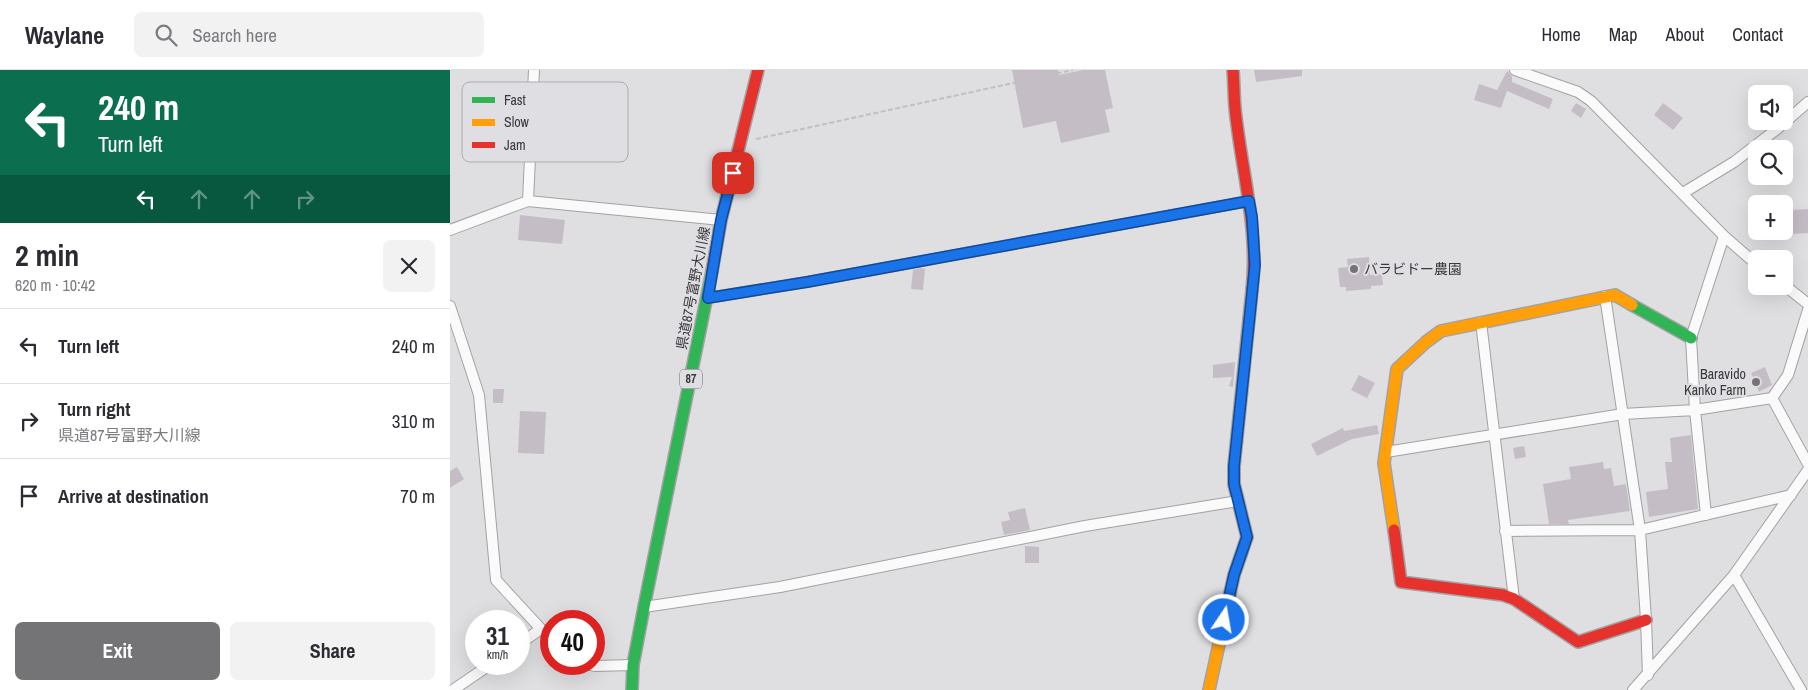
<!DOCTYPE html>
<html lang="en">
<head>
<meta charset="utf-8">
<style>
	body { margin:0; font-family:"Archivo Narrow","Noto Sans JP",sans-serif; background:#f2f2f3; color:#2b2b33; height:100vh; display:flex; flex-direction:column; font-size:19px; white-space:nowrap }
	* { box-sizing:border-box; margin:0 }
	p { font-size:16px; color:#7c7c81 }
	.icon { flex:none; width:28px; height:28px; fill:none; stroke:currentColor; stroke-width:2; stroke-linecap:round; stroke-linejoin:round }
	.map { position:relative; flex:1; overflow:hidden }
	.details { display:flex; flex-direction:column; background:#fff; width:450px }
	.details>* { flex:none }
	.top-card { background:#0b6e4f; color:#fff; overflow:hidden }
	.buttons { position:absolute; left:1298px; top:15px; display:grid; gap:10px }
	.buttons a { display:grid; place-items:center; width:45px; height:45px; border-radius:8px; background:#fff; box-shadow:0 5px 20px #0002; font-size:25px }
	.speed { position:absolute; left:15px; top:540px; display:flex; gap:10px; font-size:25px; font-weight:700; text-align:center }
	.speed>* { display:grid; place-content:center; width:65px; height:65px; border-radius:50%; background:#fff; box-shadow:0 5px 20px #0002; line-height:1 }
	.speed small { font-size:12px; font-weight:400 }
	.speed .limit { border:8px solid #d22; background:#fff; color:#111 }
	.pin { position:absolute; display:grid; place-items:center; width:42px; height:42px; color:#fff; margin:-21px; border-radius:10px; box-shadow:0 2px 8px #0006 }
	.me { position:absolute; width:55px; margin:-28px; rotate:12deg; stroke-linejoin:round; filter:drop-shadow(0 0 4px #0008) }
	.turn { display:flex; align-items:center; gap:18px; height:105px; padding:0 15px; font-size:22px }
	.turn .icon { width:65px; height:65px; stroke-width:2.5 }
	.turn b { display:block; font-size:35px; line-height:42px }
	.lanes { display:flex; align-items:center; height:48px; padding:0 15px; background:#0003; justify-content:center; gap:25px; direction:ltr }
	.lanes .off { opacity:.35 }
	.round { display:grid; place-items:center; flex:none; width:52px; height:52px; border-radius:8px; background:#f2f2f3 }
	.summary { display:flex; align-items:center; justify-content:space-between; height:85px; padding:0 15px }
	h1 { font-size:30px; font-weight:800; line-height:38px }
	.button { display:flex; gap:10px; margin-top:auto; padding:10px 15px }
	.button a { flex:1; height:58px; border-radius:8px; background:#747476; color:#fff; font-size:20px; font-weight:800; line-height:58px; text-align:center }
	.button a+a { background:#f2f2f3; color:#2b2b33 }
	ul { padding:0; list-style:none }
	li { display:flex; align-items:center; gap:15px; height:75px; padding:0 15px; border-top:1px solid #e1e1e2 }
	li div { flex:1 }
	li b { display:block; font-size:19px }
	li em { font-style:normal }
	header { display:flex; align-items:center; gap:30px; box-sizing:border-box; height:70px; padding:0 25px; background:#fff; border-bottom:1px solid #e1e1e2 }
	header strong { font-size:24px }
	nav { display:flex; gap:28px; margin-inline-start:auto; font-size:18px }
	.search { width:350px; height:45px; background:#f2f2f3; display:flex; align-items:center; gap:12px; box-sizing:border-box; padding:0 18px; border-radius:8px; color:#7c7c81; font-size:19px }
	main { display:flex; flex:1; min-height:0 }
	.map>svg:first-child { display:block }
</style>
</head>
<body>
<header>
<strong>Waylane</strong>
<div class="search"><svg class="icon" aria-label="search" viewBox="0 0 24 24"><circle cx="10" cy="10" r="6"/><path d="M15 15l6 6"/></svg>Search here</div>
<nav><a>Home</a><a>Map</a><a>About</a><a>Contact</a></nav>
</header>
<main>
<section class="details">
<div class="top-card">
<div class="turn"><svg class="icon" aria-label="left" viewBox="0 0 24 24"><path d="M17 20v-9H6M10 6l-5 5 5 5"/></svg><div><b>240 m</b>Turn left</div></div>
<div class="lanes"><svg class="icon" aria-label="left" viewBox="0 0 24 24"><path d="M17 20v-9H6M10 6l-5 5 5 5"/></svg><svg class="icon off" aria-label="ahead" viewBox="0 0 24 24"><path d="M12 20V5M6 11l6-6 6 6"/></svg><svg class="icon off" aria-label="ahead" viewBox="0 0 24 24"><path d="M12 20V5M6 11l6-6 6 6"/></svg><svg class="icon off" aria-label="right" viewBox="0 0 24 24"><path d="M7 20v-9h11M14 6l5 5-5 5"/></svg></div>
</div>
<div class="summary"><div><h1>2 min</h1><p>620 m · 10:42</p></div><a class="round"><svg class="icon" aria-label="close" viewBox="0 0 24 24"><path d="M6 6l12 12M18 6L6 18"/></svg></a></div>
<ul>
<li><svg class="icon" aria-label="left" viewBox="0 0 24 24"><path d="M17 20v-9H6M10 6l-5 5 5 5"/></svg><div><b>Turn left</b></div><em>240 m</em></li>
<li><svg class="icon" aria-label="right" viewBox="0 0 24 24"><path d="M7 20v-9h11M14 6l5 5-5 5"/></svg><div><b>Turn right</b><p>県道87号富野大川線</p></div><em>310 m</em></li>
<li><svg class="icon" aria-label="arrive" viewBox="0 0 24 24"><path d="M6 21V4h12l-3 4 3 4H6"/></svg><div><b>Arrive at destination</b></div><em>70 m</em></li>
</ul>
<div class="button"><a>Exit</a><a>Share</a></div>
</section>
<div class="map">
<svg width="1358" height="620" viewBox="0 0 1358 620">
	<rect width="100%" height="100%" fill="#dfdfe2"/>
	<path fill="#c5bdc6" d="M562 0H608L609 5 633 0H655L663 38 655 40 660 62 611 73 606 51 573 58Z
		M804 0H852V6L806 12Z
		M1057 1 1062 6V12L1103 29 1099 39 1057 21 1051 38 1024 30 1029 14 1047 20Z
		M1126 33 1136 39 1131 48 1121 41Z
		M1213 33 1233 48 1223 60 1204 45Z
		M1358 139V163L1342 164 1340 140Z
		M70 145 115 150 112 174 68 170Z
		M919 187 920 205 932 204 933 215 921 216V219L896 221V217H890L888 198 898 197 897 189Z
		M471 198 475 199 473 220 461 219 463 200Z
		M778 293 785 292 783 317 779 316 782 307 763 308V295Z
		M1315 297 1322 315 1309 322 1301 303Z
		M909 305 925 313 917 328 901 320Z
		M43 319H54L53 333H43Z
		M70 341 96 342 94 384 68 383Z
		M927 355 929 364 902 369 867 386 861 374 893 358 894 361Z
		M1241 365 1248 439 1199 447 1196 422 1218 419 1215 392H1222L1220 368Z
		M1074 376 1076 387 1065 389 1063 378Z
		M1153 392 1154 399 1161 398 1164 416 1176 414 1180 441 1118 450 1119 454H1099L1093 414 1121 409 1119 397Z
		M7 397 14 409 0 418V401Z
		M575 438 580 460 554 465 551 452 560 450 558 442Z
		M575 476 589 477V493H575Z"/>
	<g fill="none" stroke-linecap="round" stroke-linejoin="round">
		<defs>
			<path id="street" d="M1065 0 1128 22 1141 31 1274 166 1306 194
				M1233 123 1284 92 1327 59 1358 32
				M78 131 84 0
				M0 160 78 131 271 150
				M1334 215 1358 234
				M1155 226 1190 460 1196 550 1198 605
				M257 228 357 212 799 131
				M0 236 29 325 46 510 91 559 101 567
				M1031 252 1064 529
				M1322 328 1358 394
				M936 382 1173 344 1245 340 1322 328 1338 305 1358 240
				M1256 445 1245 340 1241 268 1274 166
				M1055 461 1190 460 1341 425
				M1284 505 1351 620
				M194 537 330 517 635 456 788 431
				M69 574 91 559
				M136 594 145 596 183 595
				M3 620 41 594
				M1183 620 1284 505 1358 400"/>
			<path id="fast" d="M1182 235 1241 268
				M182 620 183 595 194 537 262 201"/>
			<path id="slow" d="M944 460 934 393 947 299 976 272 991 261 1165 225 1182 235
				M759 620 784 505 797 467 784 414V396L802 220"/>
			<path id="jam" d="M783 0C784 13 784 26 785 38 791 99 809 158 802 220
				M262 201 271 150 308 0
				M944 460 951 512 1053 525 1064 529 1128 572 1196 550"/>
		</defs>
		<use href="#street" stroke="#a2a2a4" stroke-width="12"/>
		<use href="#fast" stroke="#a2a2a4" stroke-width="14"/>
		<use href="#slow" stroke="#a2a2a4" stroke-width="14"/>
		<use href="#jam" stroke="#a2a2a4" stroke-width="14"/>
		<path stroke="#c0c0c1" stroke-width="2" stroke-dasharray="5 2.5" stroke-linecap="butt" d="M306 69 623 0"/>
		<use href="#street" stroke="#fafafb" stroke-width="10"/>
		<use href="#fast" stroke="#30b455" stroke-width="11"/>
		<use href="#slow" stroke="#ff9f0a" stroke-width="11"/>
		<use href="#jam" stroke="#e5322d" stroke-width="11"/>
	</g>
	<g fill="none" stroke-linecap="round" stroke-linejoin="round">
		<defs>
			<path id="route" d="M283 103 271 150 258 228 357 212 799 131 802 147 805 195 784 396V414L797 467 784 505 774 550"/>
		</defs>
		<use href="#route" stroke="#114b97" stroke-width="12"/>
		<use href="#route" stroke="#1a73e8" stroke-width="9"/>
	</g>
	<g fill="#747476" stroke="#dedee3" stroke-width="2">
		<circle cx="904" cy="199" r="5"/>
		<circle cx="1306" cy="312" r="5"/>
	</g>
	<g text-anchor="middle" stroke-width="4" stroke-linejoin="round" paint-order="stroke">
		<rect fill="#dedee3" stroke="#6b6b6e" stroke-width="1" x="230" y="299.5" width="22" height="19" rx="4"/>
		<g font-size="12" font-weight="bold" fill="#3a3a3c">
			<text x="241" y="313">87</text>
		</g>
		<g font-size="14" fill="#3a3a3c" stroke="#dedee3" text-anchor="start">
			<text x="914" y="204">バラビドー農園</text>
			<text x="1296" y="309" text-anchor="end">Baravido<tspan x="1296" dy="16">Kanko Farm</tspan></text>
		</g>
		<g font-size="14" fill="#3a3a3c" stroke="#dedee3">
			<text transform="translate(243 218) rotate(-79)" y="5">県道87号富野大川線</text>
		</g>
	</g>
	<rect x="12" y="12" width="166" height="80" rx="8" fill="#dedee3" stroke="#adadb1" stroke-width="1"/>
	<rect x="22" y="27" width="23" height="6" fill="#30b455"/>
	<rect x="22" y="49" width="23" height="7" fill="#ff9f0a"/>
	<rect x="22" y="72" width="23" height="6" fill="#e5322d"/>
	<g font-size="14" fill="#3a3a3c">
		<text x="54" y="35">Fast</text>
		<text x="54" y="57">Slow</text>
		<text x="54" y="80">Jam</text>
	</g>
</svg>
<div class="buttons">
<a><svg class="icon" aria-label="sound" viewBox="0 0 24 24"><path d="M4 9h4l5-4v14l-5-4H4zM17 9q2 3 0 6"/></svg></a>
<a><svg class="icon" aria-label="search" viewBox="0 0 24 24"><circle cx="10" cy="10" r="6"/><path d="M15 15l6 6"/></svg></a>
<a>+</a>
<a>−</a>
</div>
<div class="speed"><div>31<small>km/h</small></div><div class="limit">40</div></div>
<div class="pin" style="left:283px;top:103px;background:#d93025"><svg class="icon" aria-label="arrive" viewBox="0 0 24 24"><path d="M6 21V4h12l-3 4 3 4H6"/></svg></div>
<svg class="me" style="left:774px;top:550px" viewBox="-20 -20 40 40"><circle r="17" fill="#1a73e8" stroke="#fff" stroke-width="3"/><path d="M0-11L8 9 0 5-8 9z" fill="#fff"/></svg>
</div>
</main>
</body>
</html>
